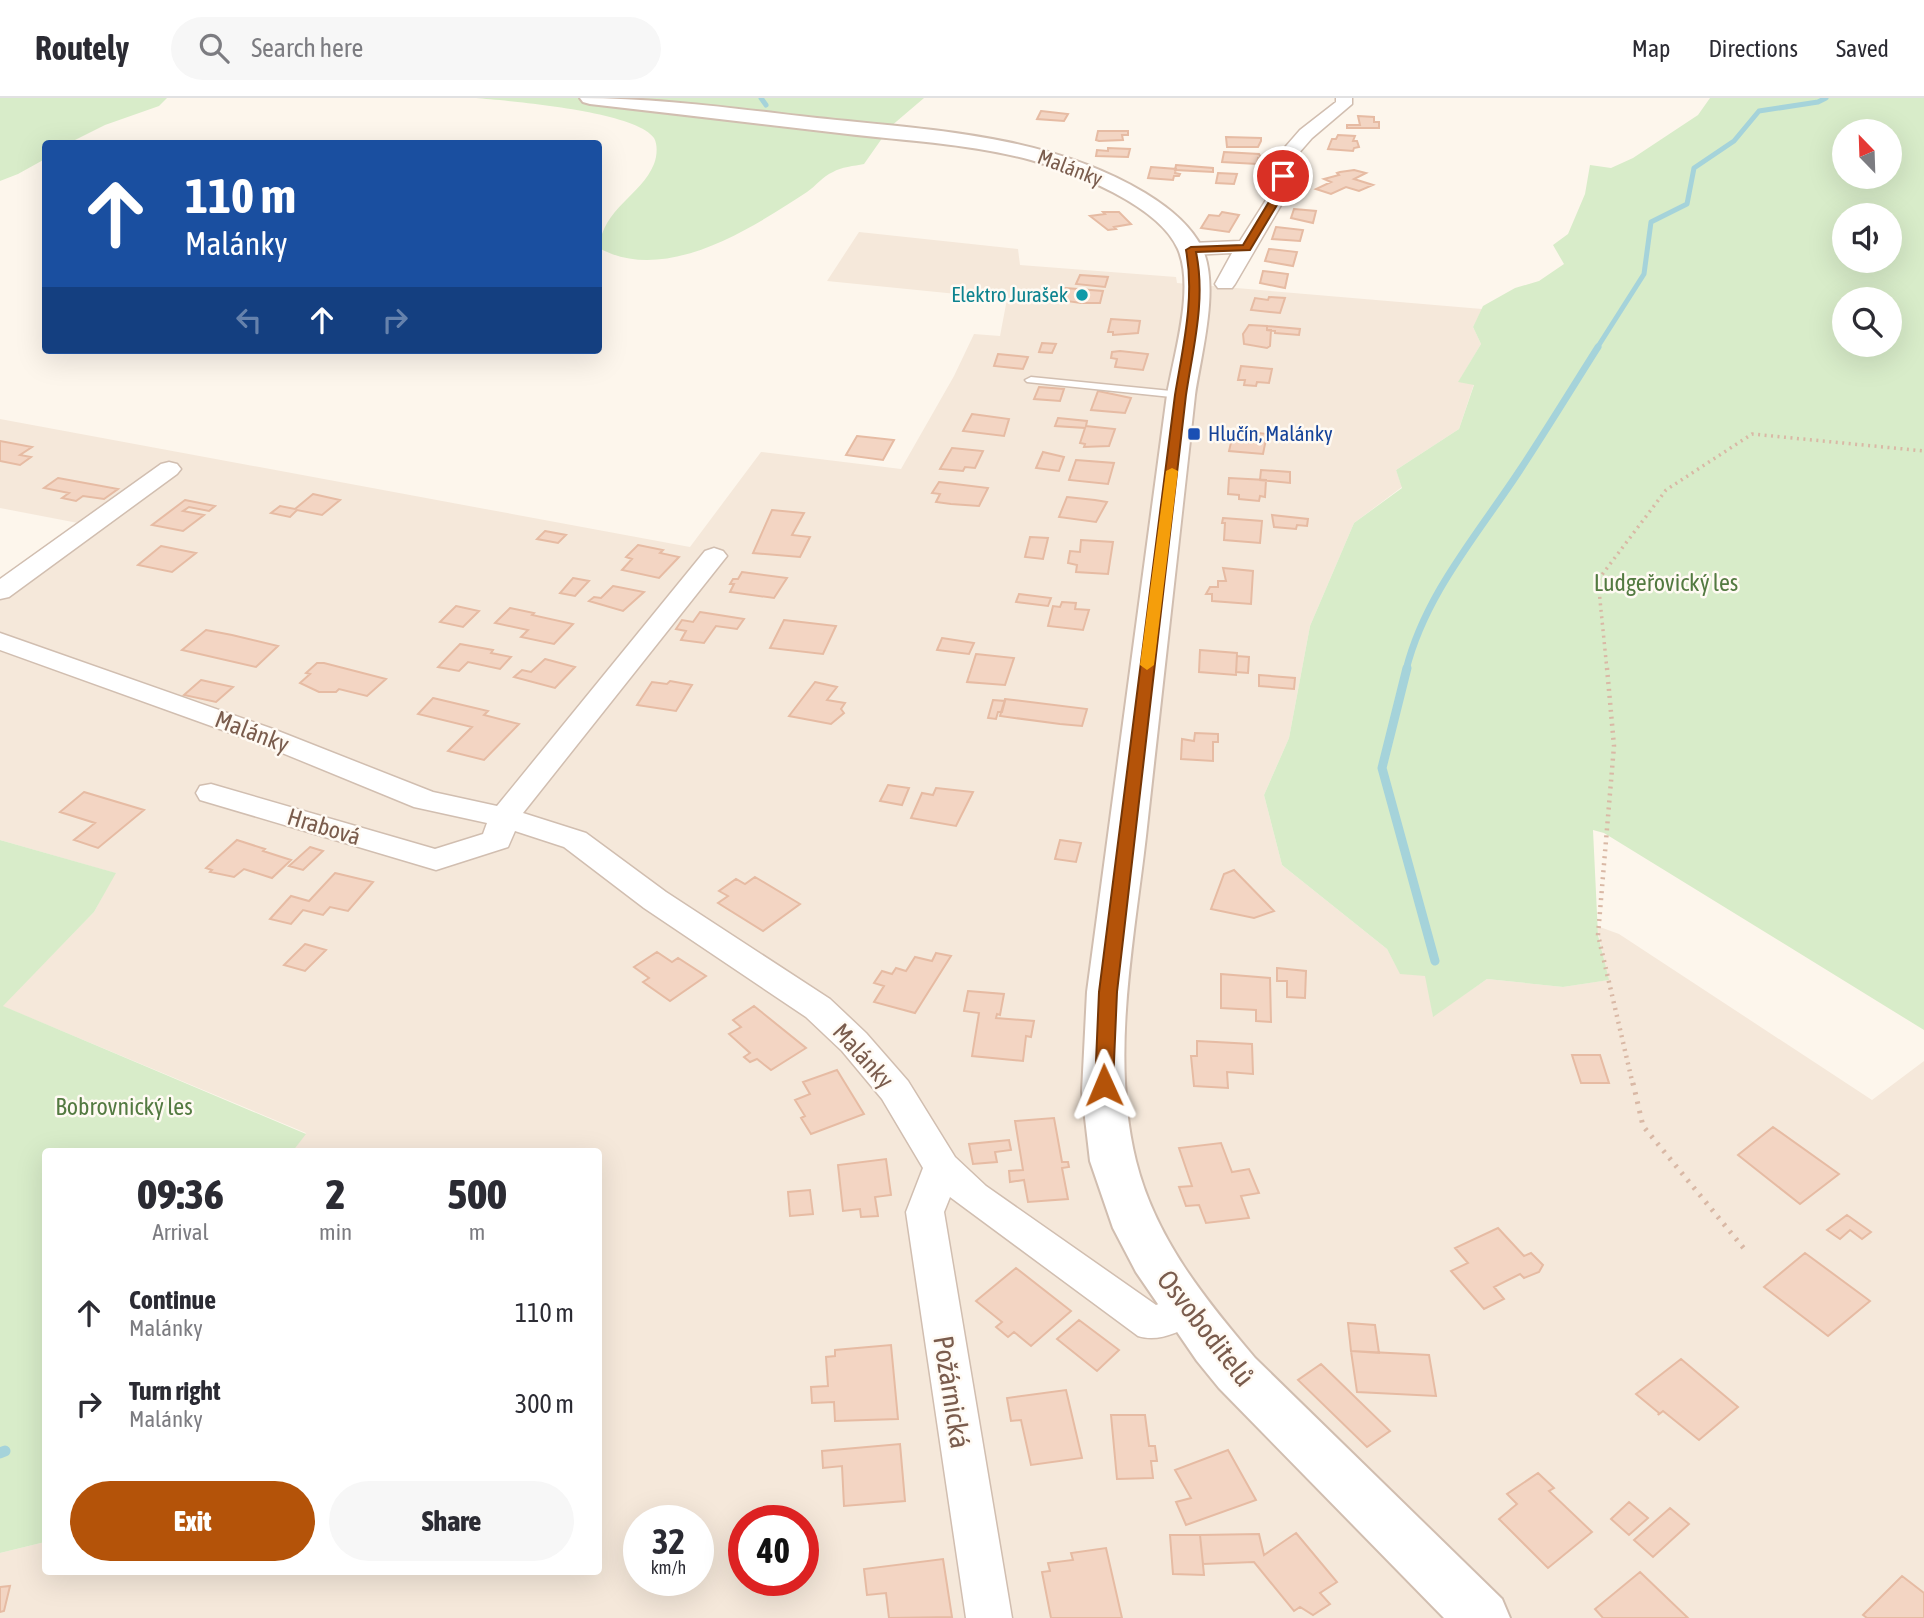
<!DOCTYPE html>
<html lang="en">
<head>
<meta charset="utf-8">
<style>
	body { margin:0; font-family:"Asap Condensed",sans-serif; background:#f7f7f7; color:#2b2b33; height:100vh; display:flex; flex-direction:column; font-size:26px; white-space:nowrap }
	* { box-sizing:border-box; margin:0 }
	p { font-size:23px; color:#7c7c81 }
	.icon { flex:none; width:38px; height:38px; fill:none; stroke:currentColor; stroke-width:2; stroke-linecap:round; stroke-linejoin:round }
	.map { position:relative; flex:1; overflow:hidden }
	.panel { position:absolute; left:42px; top:1050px; width:560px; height:427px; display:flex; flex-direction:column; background:#fff; border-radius:7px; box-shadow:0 7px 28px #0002 }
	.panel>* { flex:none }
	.hud { position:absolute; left:42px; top:42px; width:560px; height:214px; border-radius:7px; box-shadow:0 7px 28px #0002; background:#1a4fa0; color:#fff; overflow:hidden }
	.needle { width:46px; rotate:337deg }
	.buttons { position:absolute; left:1832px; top:21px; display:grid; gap:14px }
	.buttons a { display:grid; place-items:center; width:70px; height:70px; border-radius:50%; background:#fff; box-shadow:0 7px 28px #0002; font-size:35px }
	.speed { position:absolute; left:623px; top:1407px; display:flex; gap:14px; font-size:35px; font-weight:700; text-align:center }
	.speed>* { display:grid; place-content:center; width:91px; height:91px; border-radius:50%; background:#fff; box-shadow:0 7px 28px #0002; line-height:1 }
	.speed small { font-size:18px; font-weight:400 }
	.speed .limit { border:10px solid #d22; background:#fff; color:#111 }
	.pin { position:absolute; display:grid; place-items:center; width:60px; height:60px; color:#fff; margin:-30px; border:4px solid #fff; border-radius:50%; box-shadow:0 2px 7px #0007 }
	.me { position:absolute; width:77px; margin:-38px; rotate:359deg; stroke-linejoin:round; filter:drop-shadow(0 0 5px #0008) }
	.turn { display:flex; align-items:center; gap:24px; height:147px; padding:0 28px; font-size:32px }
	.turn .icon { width:91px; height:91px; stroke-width:2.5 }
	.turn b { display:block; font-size:49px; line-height:60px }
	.lanes { display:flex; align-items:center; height:66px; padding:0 28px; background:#0003; justify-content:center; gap:35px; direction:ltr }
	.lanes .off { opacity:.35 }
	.eta { display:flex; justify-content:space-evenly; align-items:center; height:119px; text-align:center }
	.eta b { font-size:42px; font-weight:800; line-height:49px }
	.button { display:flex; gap:14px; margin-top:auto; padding:14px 28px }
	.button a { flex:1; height:80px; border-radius:42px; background:#b45309; color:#fff; font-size:28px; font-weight:800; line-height:80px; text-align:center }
	.button a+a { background:#f7f7f7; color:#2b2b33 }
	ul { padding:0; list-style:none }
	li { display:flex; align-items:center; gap:21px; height:91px; padding:0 28px }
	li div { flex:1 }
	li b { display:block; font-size:26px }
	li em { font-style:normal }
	header { display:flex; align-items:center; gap:42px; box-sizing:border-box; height:98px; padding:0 35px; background:#fff; border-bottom:2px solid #e1e1e2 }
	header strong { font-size:33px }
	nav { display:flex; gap:38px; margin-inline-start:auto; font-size:24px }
	.search { width:490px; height:63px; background:#f7f7f7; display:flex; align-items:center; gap:18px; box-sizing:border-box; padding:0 24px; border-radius:38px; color:#7c7c81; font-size:26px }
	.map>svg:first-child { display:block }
</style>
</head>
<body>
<header>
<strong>Routely</strong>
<div class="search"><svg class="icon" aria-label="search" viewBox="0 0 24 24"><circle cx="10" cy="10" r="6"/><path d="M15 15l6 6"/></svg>Search here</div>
<nav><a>Map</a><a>Directions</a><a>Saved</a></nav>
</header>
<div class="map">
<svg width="1924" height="1520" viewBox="0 0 1924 1520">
	<rect width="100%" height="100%" fill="#fdf6ec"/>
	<path fill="#f5e8da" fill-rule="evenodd" d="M859 134 1018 151 1020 167 1176 179 1177 185 1482 211 1473 229 1481 246 1459 283 1474 286 1459 331 1396 372 1402 389 1354 425 1310 528 1289 640 1264 697 1282 767 1387 851 1400 875 1426 877 1433 918 1487 881 1563 889 1608 882 1597 828 1619 836 1872 1002 1924 963V1520H0V1455L45 1444 46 1474H598V1054L293 1053 306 1035 2 908 94 814 115 775 0 742V481L78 425 0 410V321L690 449 761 354 901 371 954 278 974 236 1000 238 1007 201 827 183ZM639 1423H698V1482H639ZM744 1423H803V1482H744Z"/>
	<path fill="#d8ecc9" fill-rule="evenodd" d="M0 0H167L159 8 105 27 69 45 46 46 45 61 18 76 0 83Z
		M476 0H924L890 29 864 66C854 68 841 69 833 74 823 78 816 88 807 94 752 130 665 187 599 150 603 110 641 98 654 66 657 58 658 47 654 40 636 13 510 3 476 0Z
		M1710 0H1924V932L1604 735 1593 732 1598 837 1609 882 1563 889 1487 881 1433 919 1425 878 1400 876 1387 851 1282 767 1264 697 1289 640 1310 528 1354 425 1402 390 1396 372 1459 331 1474 287 1458 284 1481 246 1473 229 1483 208 1515 190 1539 183 1564 166 1553 147 1568 136 1585 96 1590 67 1611 70 1633 60 1698 17ZM1844 33H1890V79H1844ZM1844 117H1890V163H1844ZM1844 201H1890V247H1844Z
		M0 742 116 775 94 814 3 908 306 1036 293 1053 46 1054 45 1444 0 1455Z"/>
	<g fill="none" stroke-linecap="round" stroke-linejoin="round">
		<path stroke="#a5d3da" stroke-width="5" d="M761 0 766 7
			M1597 250 1644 176 1651 124 1687 106 1694 70 1734 43 1759 13 1818 4 1826 0"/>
		<path stroke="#a5d3da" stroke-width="7" d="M1406 572C1425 496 1478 436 1520 372 1547 331 1572 290 1598 249"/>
		<path stroke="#a5d3da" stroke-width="9" d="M1407 570 1382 670 1435 863"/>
		<path stroke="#a5d3da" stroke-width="11" d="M0 1355 5 1353"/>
	</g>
	<path fill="#f3d5c3" stroke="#e6bba3" stroke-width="2" d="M1041 13 1068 16 1064 23 1037 21Z
		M1358 18 1374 19V24H1379V30H1347V27H1360Z
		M1098 33H1128V37H1122L1123 42 1099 43 1096 42Z
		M1338 37 1355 38 1353 43H1357L1359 49 1354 50 1353 53 1328 51 1332 41H1336Z
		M1226 39 1261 40V43L1258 49H1227Z
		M1108 50 1130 51 1128 59 1096 58 1097 52 1108 53Z
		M1224 54 1259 56 1262 61 1258 60 1257 66 1222 64Z
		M1176 67 1213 70V74L1175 72Z
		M1151 69 1176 71 1175 75 1180 76 1179 78H1174L1173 82 1148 80Z
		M1354 72 1366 75 1354 81 1373 87 1359 93 1346 89 1331 96 1316 91 1331 84 1324 81 1339 77 1337 75 1340 74Z
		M1218 75 1237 76 1234 86 1216 85Z
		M1294 111 1316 113 1313 125 1291 120Z
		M1103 114H1119L1131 126 1114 129 1116 131 1108 132 1090 118 1105 116Z
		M1222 114 1239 117 1229 134 1201 130 1209 117 1219 118Z
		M1276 129 1303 132 1300 143 1272 141Z
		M1269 151 1297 154 1293 168 1265 163Z
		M1263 173 1288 176 1285 190 1260 185Z
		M1080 177 1108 179 1105 189 1076 186Z
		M1065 190 1103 193 1100 205H1081L1060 202Z
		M1269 199 1285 200 1280 215 1251 212 1255 200 1268 202Z
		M1111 221 1140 223 1138 235 1113 237V234H1108Z
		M1249 227 1267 228V232H1271L1270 248 1267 250 1244 246 1243 236Z
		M1267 228 1300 231 1299 237 1275 235V233L1267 232Z
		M1042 245 1056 246 1052 255 1039 254Z
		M1120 253 1148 256 1143 272 1115 269 1117 261 1111 260 1112 254Z
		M998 256 1028 259 1023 271 994 268Z
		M1241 268 1272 271 1269 285 1257 284 1256 288 1244 287 1245 282H1238Z
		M1039 289 1064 291 1060 303 1034 301Z
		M1098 293 1131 300 1125 315 1091 312Z
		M972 316 1009 321 1004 338 963 333Z
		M1058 320 1087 323 1086 328 1115 331 1109 348 1084 349 1085 346 1080 345 1085 330 1055 328Z
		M1234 332 1267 336 1263 356 1229 353Z
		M857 338 894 342 883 362 846 357Z
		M0 343 32 349 20 357 31 359 20 367 0 363Z
		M952 350 983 353 975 370 965 369 963 373 940 371Z
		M1043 354 1064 359 1059 373 1036 370Z
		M1076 362 1114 365 1108 386 1069 382Z
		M1261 372 1290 374V385L1260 382Z
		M58 380 118 391 104 401 83 398 76 403 62 400 69 395 44 390Z
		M1229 380 1266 382 1265 399 1260 398 1259 403 1239 401V397L1228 396Z
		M939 384 988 390 979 408 951 406 936 404 940 396 932 395Z
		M313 396 340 402 322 417 297 412 290 419 271 415 280 408 295 411Z
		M1067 399 1095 402 1107 404 1096 424 1059 419Z
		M185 402 215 408 209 413 189 409 183 413 204 417 183 433 152 427Z
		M772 412 804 415 792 437 810 439 800 459 753 455Z
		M1272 417 1308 421 1307 428 1297 427 1296 431 1274 429Z
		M1223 420 1262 423 1260 445 1224 442 1225 425H1222Z
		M545 433 566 437 558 445 537 441Z
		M1030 439 1048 440 1043 461 1025 459Z
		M1081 442 1113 444 1108 476 1076 474 1077 467 1068 465 1070 453 1080 454Z
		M638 447 663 452 660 455 679 459 659 480 622 472 632 461 626 459Z
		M161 448 196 455 172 474 138 467Z
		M1223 470 1253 473 1251 506 1212 503V496H1206L1210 489H1218V483H1226Z
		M742 474 787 480 774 500 730 494 734 486H730L733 481H738Z
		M573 480 589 483 575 498 560 495Z
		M613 488 644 494 623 513 589 503 594 499 601 500Z
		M1019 496 1051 500 1048 508 1016 504Z
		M1062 504 1076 505 1075 511 1089 512 1083 532 1048 528 1053 508 1060 509Z
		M456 508 479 513 463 529 440 524Z
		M510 510 534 515 532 517 573 526 554 546 521 539 528 532 495 525Z
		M700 514 744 521 737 531 716 528 704 545 681 542 686 533 676 531 682 522 693 524Z
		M784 522 836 528 823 556 770 550Z
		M206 532 232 537 278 548 256 569 182 552Z
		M942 540 974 545 969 556 937 552Z
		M460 546 493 552 491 555 511 559 500 571 468 564 459 573 438 569Z
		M1200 552 1237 555 1236 577 1199 574Z
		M976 556 1014 560 1005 587 967 584Z
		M1237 558 1249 559 1248 575 1236 574Z
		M545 561 575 569 555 590 514 579 522 572 531 574Z
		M317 565H324L386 581 367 598 339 591 336 594H319L300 585 310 576 306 575Z
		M1259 577 1295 580 1294 591 1259 588Z
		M201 582 233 589 216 604 184 597Z
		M670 583 692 587 676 613 637 607 652 584 667 586Z
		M815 584 837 589 827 602 845 605 841 611 844 615 831 626 789 618Z
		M433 600 488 613 484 617 519 626 484 662 448 653 472 629 418 616Z
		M1005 601 1087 611 1082 628 1060 626 1000 618Z
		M993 602 1005 603 1002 614H998L996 621 988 620Z
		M1195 635 1218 636V644H1213V663L1181 661 1182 641 1194 643Z
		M888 687 909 690 902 707 880 703Z
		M936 690 973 694 956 728 911 720 922 695 933 697Z
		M84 694 144 712 98 750 74 742 95 725 60 714Z
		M237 742 265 751 263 753 291 762 272 780 244 771 234 779 210 774 212 772 206 770Z
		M1060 742 1081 745 1076 764 1055 761Z
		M310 749 323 753 303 772 289 768Z
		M1234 772 1274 813 1254 820 1211 811 1224 776Z
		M335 775 373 784 348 813 330 809 323 817 303 812 291 826 270 821 291 798 309 803Z
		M755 779 800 806 763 833 718 805 728 798 719 793 736 781 745 786Z
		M305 846 326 852 305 873 284 867Z
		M657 854 672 864 678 860 706 878 670 903 643 884 649 880 634 869Z
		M936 855 951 858 915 915 874 904 884 888 874 885 882 873 892 876 896 870 906 873 915 859 932 863Z
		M1277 870 1306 873 1305 900 1287 899V883H1277Z
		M1221 876 1270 880 1271 924 1256 923V912L1221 910Z
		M968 893 1004 896 1000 917 997 916 996 920 1034 923 1031 939 1026 938 1023 963 972 958 979 915 964 913Z
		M754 908 806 950 771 972 757 961 750 964 744 959 750 955 729 936 741 929 733 922Z
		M1197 943 1252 946 1253 976 1227 974 1228 990 1194 988 1191 958H1197Z
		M1572 957H1600L1609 985H1581Z
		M837 972 864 1016 811 1036 801 1020 805 1018 795 1002 810 996 803 984Z
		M1054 1020 1062 1064H1068L1069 1069 1062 1070 1068 1101 1028 1104 1024 1082 1010 1084 1009 1073 1023 1072 1015 1023Z
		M1773 1029 1839 1076 1800 1106 1738 1057Z
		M1009 1042 1011 1052 995 1054 997 1064 973 1066 969 1046Z
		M1221 1045 1232 1074 1249 1071 1259 1095 1241 1098 1249 1120 1206 1125 1199 1107 1186 1108 1179 1089 1192 1088 1179 1050Z
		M886 1061 891 1097 875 1099 878 1118 861 1119 860 1111 843 1113 838 1067Z
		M810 1092 813 1116 790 1118 788 1094Z
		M1847 1117 1871 1134 1862 1141 1850 1132 1840 1141 1827 1132Z
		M1498 1130 1524 1158 1531 1155 1543 1167 1539 1174 1524 1180 1520 1176 1494 1189 1504 1201 1484 1211 1451 1173 1468 1165 1455 1150Z
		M1805 1155 1870 1203 1828 1238 1764 1189Z
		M1016 1170 1071 1213 1031 1248 1014 1234 1008 1239 996 1229 1002 1224 976 1203Z
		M1079 1222 1119 1252 1097 1273 1057 1241Z
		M1348 1225 1375 1227 1379 1255 1351 1253Z
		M891 1247 898 1321 835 1323 834 1304 812 1305 811 1289 828 1288 826 1259 835 1258V1252Z
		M1351 1253 1429 1257 1436 1298 1357 1294Z
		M1681 1261 1738 1309 1699 1342 1663 1313 1658 1317 1659 1315 1636 1296Z
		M1321 1266 1390 1333 1367 1349 1298 1282Z
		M1066 1292 1082 1360 1031 1367 1021 1322 1011 1323 1007 1300Z
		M1111 1317H1145L1149 1348H1155L1157 1363H1151L1153 1380 1117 1381Z
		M900 1346 905 1403 844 1408 842 1368 823 1370 822 1353Z
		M1228 1352 1256 1402 1186 1427 1176 1404 1191 1400 1175 1372Z
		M1538 1375 1554 1390 1549 1393 1592 1434 1548 1470 1499 1421 1517 1406 1507 1396Z
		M1629 1404 1648 1420 1629 1437 1611 1421Z
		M1670 1410 1689 1426 1653 1459 1634 1442Z
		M1296 1435 1337 1484 1320 1495 1330 1506 1313 1517 1300 1509 1294 1513 1254 1464 1203 1466 1200 1437 1259 1436 1264 1457Z
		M1170 1437H1200L1204 1477 1173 1476Z
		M1106 1450 1122 1520H1051L1042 1474 1050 1473 1048 1465 1073 1462 1071 1455Z
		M943 1461 952 1519 889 1520 886 1495 867 1497 864 1471Z
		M1640 1474 1688 1520H1603L1595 1511Z
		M1902 1478 1924 1495V1520H1867L1863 1517Z
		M10 1488 4 1513 0 1514V1489Z"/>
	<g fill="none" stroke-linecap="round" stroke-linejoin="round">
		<defs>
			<path id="service" d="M1031 279 1181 294 1187 297 1181 300 1027 284 1025 282Z"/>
			<path id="minor" d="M1336 0H1352V6L1312 40 1298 56 1284 102 1235 186 1232 190H1218L1215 186 1232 155 1191 157 1181 151 1191 145 1240 143 1266 102 1280 55 1300 32 1336 4Z
				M169 364 177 366 181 371 177 376 9 499 0 501V481L161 366Z
				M714 450 723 453 727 458 723 463 523 715 586 735 666 794 830 901 866 935 908 983 955 1059 986 1088 1156 1207 1185 1196 1199 1201 1205 1213 1199 1225C1178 1233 1159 1245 1138 1238L950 1099 944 1114 1012 1520H966L906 1114 923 1070 882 1001 842 953 806 919 644 810 564 749 515 733 508 749 436 772 200 702 196 695 200 688 211 686 435 751 483 736 487 725 414 709 253 643 0 552V535L273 631 433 694 497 708 705 453Z"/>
			<path id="tertiary" d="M580 0C660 0 738 11 817 20 929 32 1047 36 1145 95 1168 109 1190 126 1202 150 1220 189 1201 256 1195 297 1179 444 1162 591 1146 738 1134 843 1110 958 1136 1063 1155 1140 1205 1201 1255 1260L1502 1501 1510 1520H1444L1219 1290 1197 1263 1136 1174 1113 1130 1090 1063 1082 994 1087 894 1167 297C1174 256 1195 190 1178 151 1159 107 1074 74 1031 62 972 46 909 43 848 36 762 26 676 16 590 6L583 4Z"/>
		</defs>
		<use href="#service" stroke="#d1beb0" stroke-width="3"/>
		<use href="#minor" stroke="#d1beb0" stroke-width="3"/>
		<use href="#tertiary" stroke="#d1beb0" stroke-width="4"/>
		<path stroke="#d9b8a5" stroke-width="3.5" stroke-dasharray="2 4.5" stroke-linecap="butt" d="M1607 572 1598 482 1666 392 1752 336 1924 353"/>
		<path stroke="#d9b8a5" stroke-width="4.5" stroke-dasharray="2 5" stroke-linecap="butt" d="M1607 570 1614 648 1598 837 1633 987"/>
		<path stroke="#d9b8a5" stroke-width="5" stroke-dasharray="2.5 7" stroke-linecap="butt" d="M1633 985 1643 1028 1746 1153"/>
		<use href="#service" fill="#fff" fill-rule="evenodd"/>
		<use href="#minor" fill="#fff" fill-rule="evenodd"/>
		<use href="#tertiary" fill="#fff" fill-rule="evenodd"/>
	</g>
	<path fill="#b45309" stroke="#753606" stroke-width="2" d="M1279 76 1287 78 1280 102 1250 152 1196 154C1206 202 1193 250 1186 297L1117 894 1113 987 1111 992H1098L1095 987 1099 894 1175 297C1183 248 1195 200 1186 152L1191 149 1243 147 1270 102Z"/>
	<path fill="#f59e0b" d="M1172 370 1178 373 1154 567 1147 572 1140 567 1166 373Z"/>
	<circle fill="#0f9aa8" stroke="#fffaf3" stroke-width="2.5" cx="1082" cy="197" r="7"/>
	<rect fill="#1a4fb4" stroke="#fffaf3" stroke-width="2.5" x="1187" y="329" width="14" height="14" rx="3.5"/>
	<g text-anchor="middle" stroke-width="5" stroke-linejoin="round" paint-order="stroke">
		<g font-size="21" fill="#7a5c4d" stroke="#fffaf3">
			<text transform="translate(1070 70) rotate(21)" y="7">Malánky</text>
		</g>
		<g font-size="21" fill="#0d838f" stroke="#fffaf3" text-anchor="end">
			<text x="1068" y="204">Elektro Jurašek</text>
		</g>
		<g font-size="21" fill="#164399" stroke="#fffaf3" text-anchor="start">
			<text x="1208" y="343">Hlučín, Malánky</text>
		</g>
		<g font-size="24" fill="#537a41" stroke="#fffaf3">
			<text x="1666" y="493">Ludgeřovický les</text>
			<text x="124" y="1017">Bobrovnický les</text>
		</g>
		<g font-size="24" fill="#7a5c4d" stroke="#fffaf3">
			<text transform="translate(252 634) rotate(21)" y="8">Malánky</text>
			<text transform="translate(324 729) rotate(17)" y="8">Hrabová</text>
			<text transform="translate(863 958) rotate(48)" y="8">Malánky</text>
		</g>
		<g font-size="28" fill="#7a5c4d" stroke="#fffaf3">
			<text transform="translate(1206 1230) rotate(52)" y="10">Osvoboditelů</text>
			<text transform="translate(952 1294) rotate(81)" y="10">Požárnická</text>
		</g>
	</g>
</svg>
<div class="buttons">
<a><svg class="needle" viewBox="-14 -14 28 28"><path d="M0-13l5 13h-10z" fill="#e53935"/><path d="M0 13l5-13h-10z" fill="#7c7c81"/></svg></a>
<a><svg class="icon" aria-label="sound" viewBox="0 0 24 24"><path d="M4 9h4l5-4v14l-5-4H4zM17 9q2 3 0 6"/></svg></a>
<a><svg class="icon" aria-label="search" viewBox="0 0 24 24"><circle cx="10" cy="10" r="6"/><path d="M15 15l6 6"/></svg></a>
</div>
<div class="speed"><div>32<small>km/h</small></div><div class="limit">40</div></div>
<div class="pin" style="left:1283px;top:78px;background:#d93025"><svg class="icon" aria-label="arrive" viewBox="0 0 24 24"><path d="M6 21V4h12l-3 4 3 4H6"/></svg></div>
<svg class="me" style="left:1104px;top:987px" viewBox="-20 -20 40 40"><path d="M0-17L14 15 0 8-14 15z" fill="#b45309" stroke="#fff" stroke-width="4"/></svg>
<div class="hud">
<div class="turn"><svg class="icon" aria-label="ahead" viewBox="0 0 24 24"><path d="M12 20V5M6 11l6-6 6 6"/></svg><div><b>110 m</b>Malánky</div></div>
<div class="lanes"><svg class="icon off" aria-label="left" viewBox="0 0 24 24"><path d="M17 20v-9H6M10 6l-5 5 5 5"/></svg><svg class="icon" aria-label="ahead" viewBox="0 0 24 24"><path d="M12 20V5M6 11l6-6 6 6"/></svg><svg class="icon off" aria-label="right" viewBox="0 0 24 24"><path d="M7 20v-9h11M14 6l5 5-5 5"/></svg></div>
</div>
<section class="panel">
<div class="eta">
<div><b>09:36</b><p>Arrival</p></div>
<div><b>2</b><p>min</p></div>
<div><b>500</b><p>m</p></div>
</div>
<ul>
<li><svg class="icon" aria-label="ahead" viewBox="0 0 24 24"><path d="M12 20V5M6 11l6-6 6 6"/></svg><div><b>Continue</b><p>Malánky</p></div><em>110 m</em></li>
<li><svg class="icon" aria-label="right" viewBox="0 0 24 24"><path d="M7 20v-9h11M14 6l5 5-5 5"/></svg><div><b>Turn right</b><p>Malánky</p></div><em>300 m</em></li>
</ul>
<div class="button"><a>Exit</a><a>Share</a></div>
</section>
</div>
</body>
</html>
